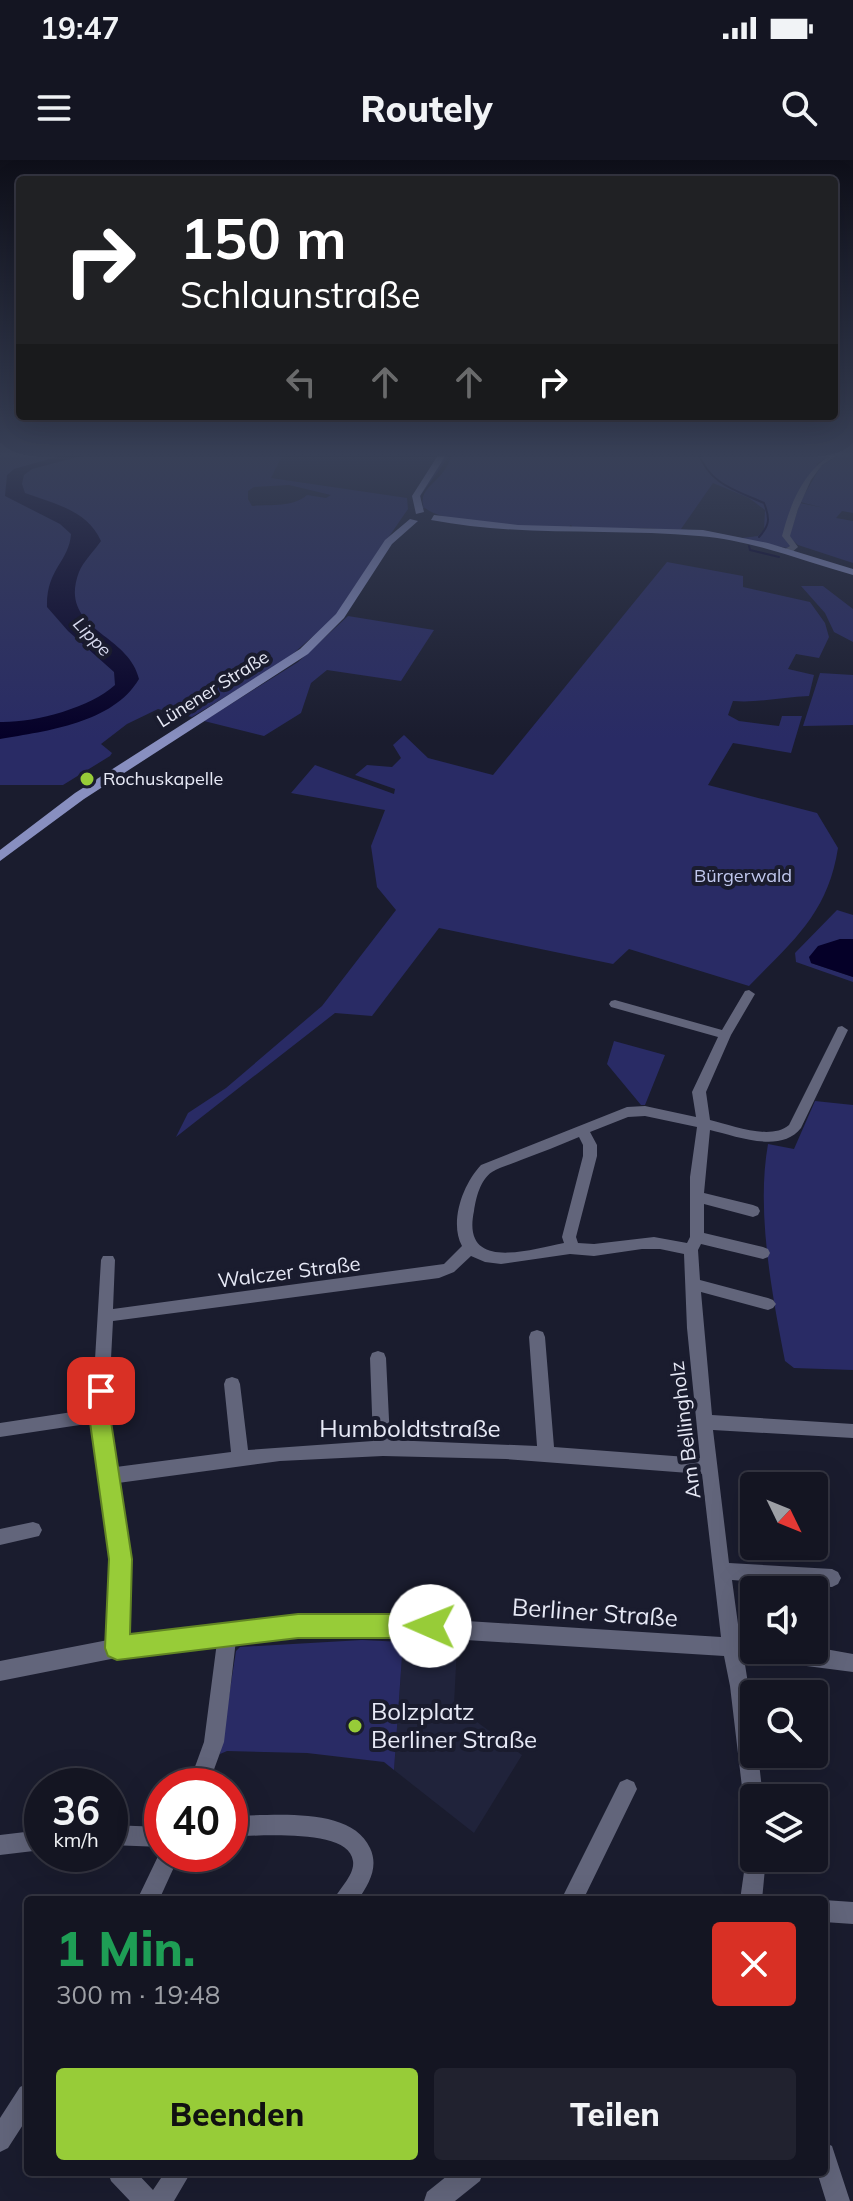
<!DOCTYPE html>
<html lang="de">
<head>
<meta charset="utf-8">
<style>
	body { margin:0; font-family:Mulish,sans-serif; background:#21222f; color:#f1f3f6; height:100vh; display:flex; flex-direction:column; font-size:30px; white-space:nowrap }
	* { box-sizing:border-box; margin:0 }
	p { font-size:26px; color:#9d9fa5 }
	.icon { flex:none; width:44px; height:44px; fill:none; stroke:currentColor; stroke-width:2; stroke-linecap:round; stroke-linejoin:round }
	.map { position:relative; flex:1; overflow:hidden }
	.panel { position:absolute; left:24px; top:1736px; width:804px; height:280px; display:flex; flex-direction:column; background:#141522; border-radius:8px; box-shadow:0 8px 32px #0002,0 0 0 2px #333440 }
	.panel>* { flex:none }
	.guide { position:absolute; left:16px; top:16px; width:822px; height:244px; border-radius:8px; box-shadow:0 8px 32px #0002,0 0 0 2px #333440; background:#202124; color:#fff; overflow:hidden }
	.needle { width:52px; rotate:133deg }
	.buttons { position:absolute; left:740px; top:1312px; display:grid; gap:16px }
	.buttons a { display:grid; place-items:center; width:88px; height:88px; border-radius:8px; background:#141522; box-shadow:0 8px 32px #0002,0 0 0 2px #333440; font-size:40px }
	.speed { position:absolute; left:24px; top:1608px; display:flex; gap:16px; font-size:40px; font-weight:700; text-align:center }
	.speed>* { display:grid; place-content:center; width:104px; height:104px; border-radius:50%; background:#141522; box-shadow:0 8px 32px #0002,0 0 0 2px #333440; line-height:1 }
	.speed small { font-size:20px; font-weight:400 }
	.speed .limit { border:12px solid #d22; background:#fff; color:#111 }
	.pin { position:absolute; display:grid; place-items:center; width:68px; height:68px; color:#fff; margin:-34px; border-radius:16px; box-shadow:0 4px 12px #0006 }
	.me { position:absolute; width:88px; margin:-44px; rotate:271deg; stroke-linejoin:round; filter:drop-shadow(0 0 6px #0008) }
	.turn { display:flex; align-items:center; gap:28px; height:168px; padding:0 32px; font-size:36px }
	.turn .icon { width:104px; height:104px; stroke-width:2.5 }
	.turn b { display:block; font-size:56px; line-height:68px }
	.lanes { display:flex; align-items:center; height:76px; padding:0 32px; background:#0003; justify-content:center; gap:40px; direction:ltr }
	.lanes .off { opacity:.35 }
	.round { display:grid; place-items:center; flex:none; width:84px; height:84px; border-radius:8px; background:#21222f }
	.head { display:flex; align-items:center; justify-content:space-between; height:136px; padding:0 32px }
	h1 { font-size:48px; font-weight:800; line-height:60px; color:#1e9e55 }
	.primary-button { display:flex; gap:16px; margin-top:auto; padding:16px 32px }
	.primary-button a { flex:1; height:92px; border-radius:8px; background:#97cc38; color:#111; font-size:32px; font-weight:800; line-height:92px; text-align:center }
	.primary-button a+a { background:#21222f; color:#f1f3f6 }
	.status { display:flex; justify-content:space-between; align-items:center; height:56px; padding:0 40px; background:#141522; direction:ltr }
	.status svg { height:22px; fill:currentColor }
	header { display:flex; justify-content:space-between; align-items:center; height:104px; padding:0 32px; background:#141522; font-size:36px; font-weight:800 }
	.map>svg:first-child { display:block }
</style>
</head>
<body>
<div class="status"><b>19:47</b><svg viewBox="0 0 49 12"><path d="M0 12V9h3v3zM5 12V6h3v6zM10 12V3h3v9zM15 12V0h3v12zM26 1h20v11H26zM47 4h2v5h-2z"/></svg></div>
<header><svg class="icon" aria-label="menu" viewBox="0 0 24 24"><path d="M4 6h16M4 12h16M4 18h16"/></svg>Routely<svg class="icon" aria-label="search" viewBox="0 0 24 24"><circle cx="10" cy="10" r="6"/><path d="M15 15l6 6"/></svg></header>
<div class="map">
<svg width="853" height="2041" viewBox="0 0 853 2041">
	<rect width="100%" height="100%" fill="#1a1c2e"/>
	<path fill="#20233b" d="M403 1482 457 1486 454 1545 522 1595 474 1673 394 1610Z"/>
	<path fill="#292b65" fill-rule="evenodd" d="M0 292H284L271 318 407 338 408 349 344 442 341 452 287 499 192 557 158 549 127 564 101 584 112 593 110 596 63 625H0ZM289 325 331 335 326 338 307 335C292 348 270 344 252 346L248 339V331L254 327Z
		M448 292H452L421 335 420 344 425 350C417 334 430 327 440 316 446 310 450 299 455 292H837L816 304 818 306 813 315H809L797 335 800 337 789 360 786 376 793 384 787 388 706 373 742 378 758 376 764 370 765 350 749 338 713 323 681 369 702 372 644 368H573L571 365 566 369C537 368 425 367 418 339Z
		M845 292H853V353L842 351 836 358 853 361V403L798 385 789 377 800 343 824 348 800 342 821 306Z
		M667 402 743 416V427L810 442 825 463 829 477 819 498 796 494 788 509 814 515 809 536C783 537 759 543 733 541L728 555 739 561 779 566 782 556H802L791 593 733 583 708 625 817 653 838 688C828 753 793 781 749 826L629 789 613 804 439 768 372 856 335 853 176 977 188 953 226 928 322 846 396 750 377 727 371 686 385 650 291 633 315 605 394 634 395 629 355 615 367 605 392 607 401 598 393 585 404 575 428 598 493 615Z
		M801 426H823L853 449V482L834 472 825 453Z
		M348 456 434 470 401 521 327 510 311 523 301 553 264 576 204 561 298 502Z
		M820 513 853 515V565L803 566Z
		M837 750 853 755V779H840L811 803 853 817V822L796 802 795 793Z
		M614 881 665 895 645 945H641L607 904Z
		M815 941 853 945V1210L794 1208 785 1201C772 1134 756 1051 768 984L794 989Z
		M362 1480 403 1482 394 1610 384 1602 307 1593 227 1591 220 1594 236 1491 240 1487Z"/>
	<path fill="#050028" d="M74 292H96L32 309 24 315 22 324 25 333C55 344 87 350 101 381 94 391 83 402 79 412 57 470 129 473 139 519 113 563 47 571 0 579V562C33 563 90 548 115 525L114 512 68 471 47 447C46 409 69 402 71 374L60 364 5 336 7 315 14 309Z
		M840 779H853V817L811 803 809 797 818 786Z"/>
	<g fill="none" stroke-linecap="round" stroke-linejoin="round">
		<path stroke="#050028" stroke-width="2" d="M698 292C709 324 735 330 764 343 770 358 770 365 759 377
			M749 386 750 390 779 397"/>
		<path fill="#62657b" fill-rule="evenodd" d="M836 292H843L822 305 811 320 798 349 790 376 798 387 791 393H785V389L790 386 782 376C791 342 804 309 836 292Z
			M749 830 755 834 731 875 706 932 710 960C732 965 770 981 789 965L838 867 842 866 848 870 801 968C781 994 736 976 710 970L704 1033 753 1045 758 1047 760 1051 758 1055 753 1057 704 1044V1073L763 1087 768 1089 770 1093 768 1097 763 1099 701 1084 698 1090 700 1120 768 1138 773 1140 776 1144 773 1148 768 1150 701 1132 712 1255 853 1264V1278L713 1270 729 1403 832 1409 838 1412 841 1418 838 1424 832 1427 732 1420 740 1479 754 1480V1490H814V1487L853 1494V1512L744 1498 754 1562V1594H758L763 1638H754V1654L747 1651 744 1644 730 1526 724 1496 369 1474 299 1475 236 1480 224 1582 208 1626H188L204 1582 217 1482 111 1499 0 1521V1501L108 1480 112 1399 93 1263 0 1277V1263L92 1249 101 1100 103 1096H113L115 1100 113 1149 444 1104 462 1086C449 1062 463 1024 481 1005L627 947 645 946 696 957 692 932 718 877 611 847 609 844 611 841 615 840 722 870 745 831ZM645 956 697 967 690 1017V1077L687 1083 654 1077 594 1084 578 1083 576 1077 597 996V985L590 972 628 957ZM579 977 583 985V996L562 1077 564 1083C528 1090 461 1112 474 1051 476 1038 480 1020 492 1012 500 1007 512 1004 521 1000 540 993 560 985 579 977ZM642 1089H660L684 1094 687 1168 700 1298 554 1287 545 1177 543 1172 537 1170 531 1172 529 1177 537 1286 390 1280 386 1198 384 1193 378 1191 372 1193 370 1198 373 1281 248 1290 240 1224 238 1219 232 1217 226 1219 224 1224 231 1292 116 1307 108 1255 113 1161 439 1118 454 1112 471 1096 485 1102 501 1104 570 1094 594 1096ZM383 1296 506 1299 702 1314 721 1477 403 1457 334 1455 223 1463 127 1477 130 1399 118 1323 280 1301Z
			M33 1362 39 1364 42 1370 39 1376 0 1385V1369Z
			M627 1619 634 1622 637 1629 583 1740H561L620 1622Z
			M230 1656C269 1656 351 1645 370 1688 379 1707 369 1724 358 1740H334C339 1728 355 1715 353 1701 349 1667 255 1677 230 1676Z
			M110 1665 162 1667V1687L110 1685Z
			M42 1670V1690L0 1695V1675Z
			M162 1688V1694H180L159 1740H137Z
			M754 1688V1698H766L762 1740H740L746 1698 749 1691Z
			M824 1740 853 1742V1764L824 1762Z
			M28 1923V1957L8 1988 0 1992V1958L20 1927Z
			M824 1982 832 1986 850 2041H826L817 2012H824Z
			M108 2012H136L153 2030 165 2012H191L174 2041H130L111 2021Z
			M452 2012H483L480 2021 455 2041H424L427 2032Z"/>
		<path fill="#888fc0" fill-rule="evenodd" d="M440 292H448L420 336 424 352 416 354 412 336Z
			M434 355 518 365 703 370 768 383 853 409V415C802 401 752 380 699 376 610 368 519 377 431 360Z
			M410 359 418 361 392 384 344 458 308 494 84 639 0 701V690L75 633 300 489 336 454 385 380Z"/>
	</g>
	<linearGradient id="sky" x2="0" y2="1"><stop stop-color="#0e0f19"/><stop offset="0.51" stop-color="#384057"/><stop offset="1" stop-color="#384057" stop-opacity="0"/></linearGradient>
	<rect width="853" height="578" fill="url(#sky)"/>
	<path fill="#97cc38" stroke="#628524" stroke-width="2" d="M101 1221 109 1224 112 1231 110 1255 132 1399 130 1474 298 1454H430L439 1458 442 1466 439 1475 430 1478H298L117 1500 108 1496 105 1488 109 1399 89 1255 94 1224Z"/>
	<g fill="#97cc38" stroke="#1a1c2e" stroke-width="3">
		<circle cx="87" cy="619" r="8"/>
		<circle cx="355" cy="1566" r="8"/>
	</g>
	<g text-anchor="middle" stroke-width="8" stroke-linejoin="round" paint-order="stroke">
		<g font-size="18" font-style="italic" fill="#d7daee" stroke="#1a1c2e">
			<text transform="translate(92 477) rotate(46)" y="6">Lippe</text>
		</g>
		<g font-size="18" fill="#e7e9f6" stroke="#1a1c2e">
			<text transform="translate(213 529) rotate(-32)" y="6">Lünener Straße</text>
		</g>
		<g font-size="18" fill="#e7e9f6" stroke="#1a1c2e" text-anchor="start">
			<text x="103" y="625">Rochuskapelle</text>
		</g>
		<g font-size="18" fill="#c1c8ee" stroke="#1a1c2e">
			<text x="743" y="722">Bürgerwald</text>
		</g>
		<g font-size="20" fill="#e7e9f6" stroke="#1a1c2e">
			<text transform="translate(289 1112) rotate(-7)" y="7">Walczer Straße</text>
			<text transform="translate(685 1270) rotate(-97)" y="7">Am Bellingholz</text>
		</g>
		<g font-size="24" fill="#e7e9f6" stroke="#1a1c2e">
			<text x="410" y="1277">Humboldtstraße</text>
			<text transform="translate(595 1453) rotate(4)" y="8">Berliner Straße</text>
		</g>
		<g font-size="24" fill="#e7e9f6" stroke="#1a1c2e" text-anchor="start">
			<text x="371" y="1560">Bolzplatz<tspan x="371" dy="28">Berliner Straße</tspan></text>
		</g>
	</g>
</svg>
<div class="buttons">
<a><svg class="needle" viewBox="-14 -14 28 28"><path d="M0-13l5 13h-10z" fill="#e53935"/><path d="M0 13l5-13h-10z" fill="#9d9fa5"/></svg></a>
<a><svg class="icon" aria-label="sound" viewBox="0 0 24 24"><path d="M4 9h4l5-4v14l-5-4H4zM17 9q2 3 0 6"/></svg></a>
<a><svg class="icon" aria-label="search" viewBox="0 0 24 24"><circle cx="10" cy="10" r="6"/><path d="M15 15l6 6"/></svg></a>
<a><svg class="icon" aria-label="layers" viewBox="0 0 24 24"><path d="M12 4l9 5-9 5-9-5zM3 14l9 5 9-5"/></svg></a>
</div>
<div class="speed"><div>36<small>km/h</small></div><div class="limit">40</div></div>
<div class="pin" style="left:101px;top:1231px;background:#d93025"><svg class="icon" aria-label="arrive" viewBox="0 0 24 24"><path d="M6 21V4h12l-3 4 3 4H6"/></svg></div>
<svg class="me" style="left:430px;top:1466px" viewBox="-20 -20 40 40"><circle r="19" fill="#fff"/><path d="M0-13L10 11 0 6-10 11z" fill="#97cc38"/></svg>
<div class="guide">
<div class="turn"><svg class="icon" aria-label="right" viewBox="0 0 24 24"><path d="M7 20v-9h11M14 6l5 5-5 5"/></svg><div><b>150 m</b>Schlaunstraße</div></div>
<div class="lanes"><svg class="icon off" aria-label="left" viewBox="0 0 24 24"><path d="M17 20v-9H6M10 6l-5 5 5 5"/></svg><svg class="icon off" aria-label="ahead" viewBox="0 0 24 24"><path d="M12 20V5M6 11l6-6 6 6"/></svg><svg class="icon off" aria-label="ahead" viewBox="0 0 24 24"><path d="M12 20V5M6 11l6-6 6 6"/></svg><svg class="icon" aria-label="right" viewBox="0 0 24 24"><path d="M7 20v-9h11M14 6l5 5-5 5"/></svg></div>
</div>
<section class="panel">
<div class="head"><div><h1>1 Min.</h1><p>300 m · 19:48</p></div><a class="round" style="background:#d93025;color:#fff"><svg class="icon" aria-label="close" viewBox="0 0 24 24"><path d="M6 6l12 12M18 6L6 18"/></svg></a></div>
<div class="primary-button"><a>Beenden</a><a>Teilen</a></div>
</section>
</div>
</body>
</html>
